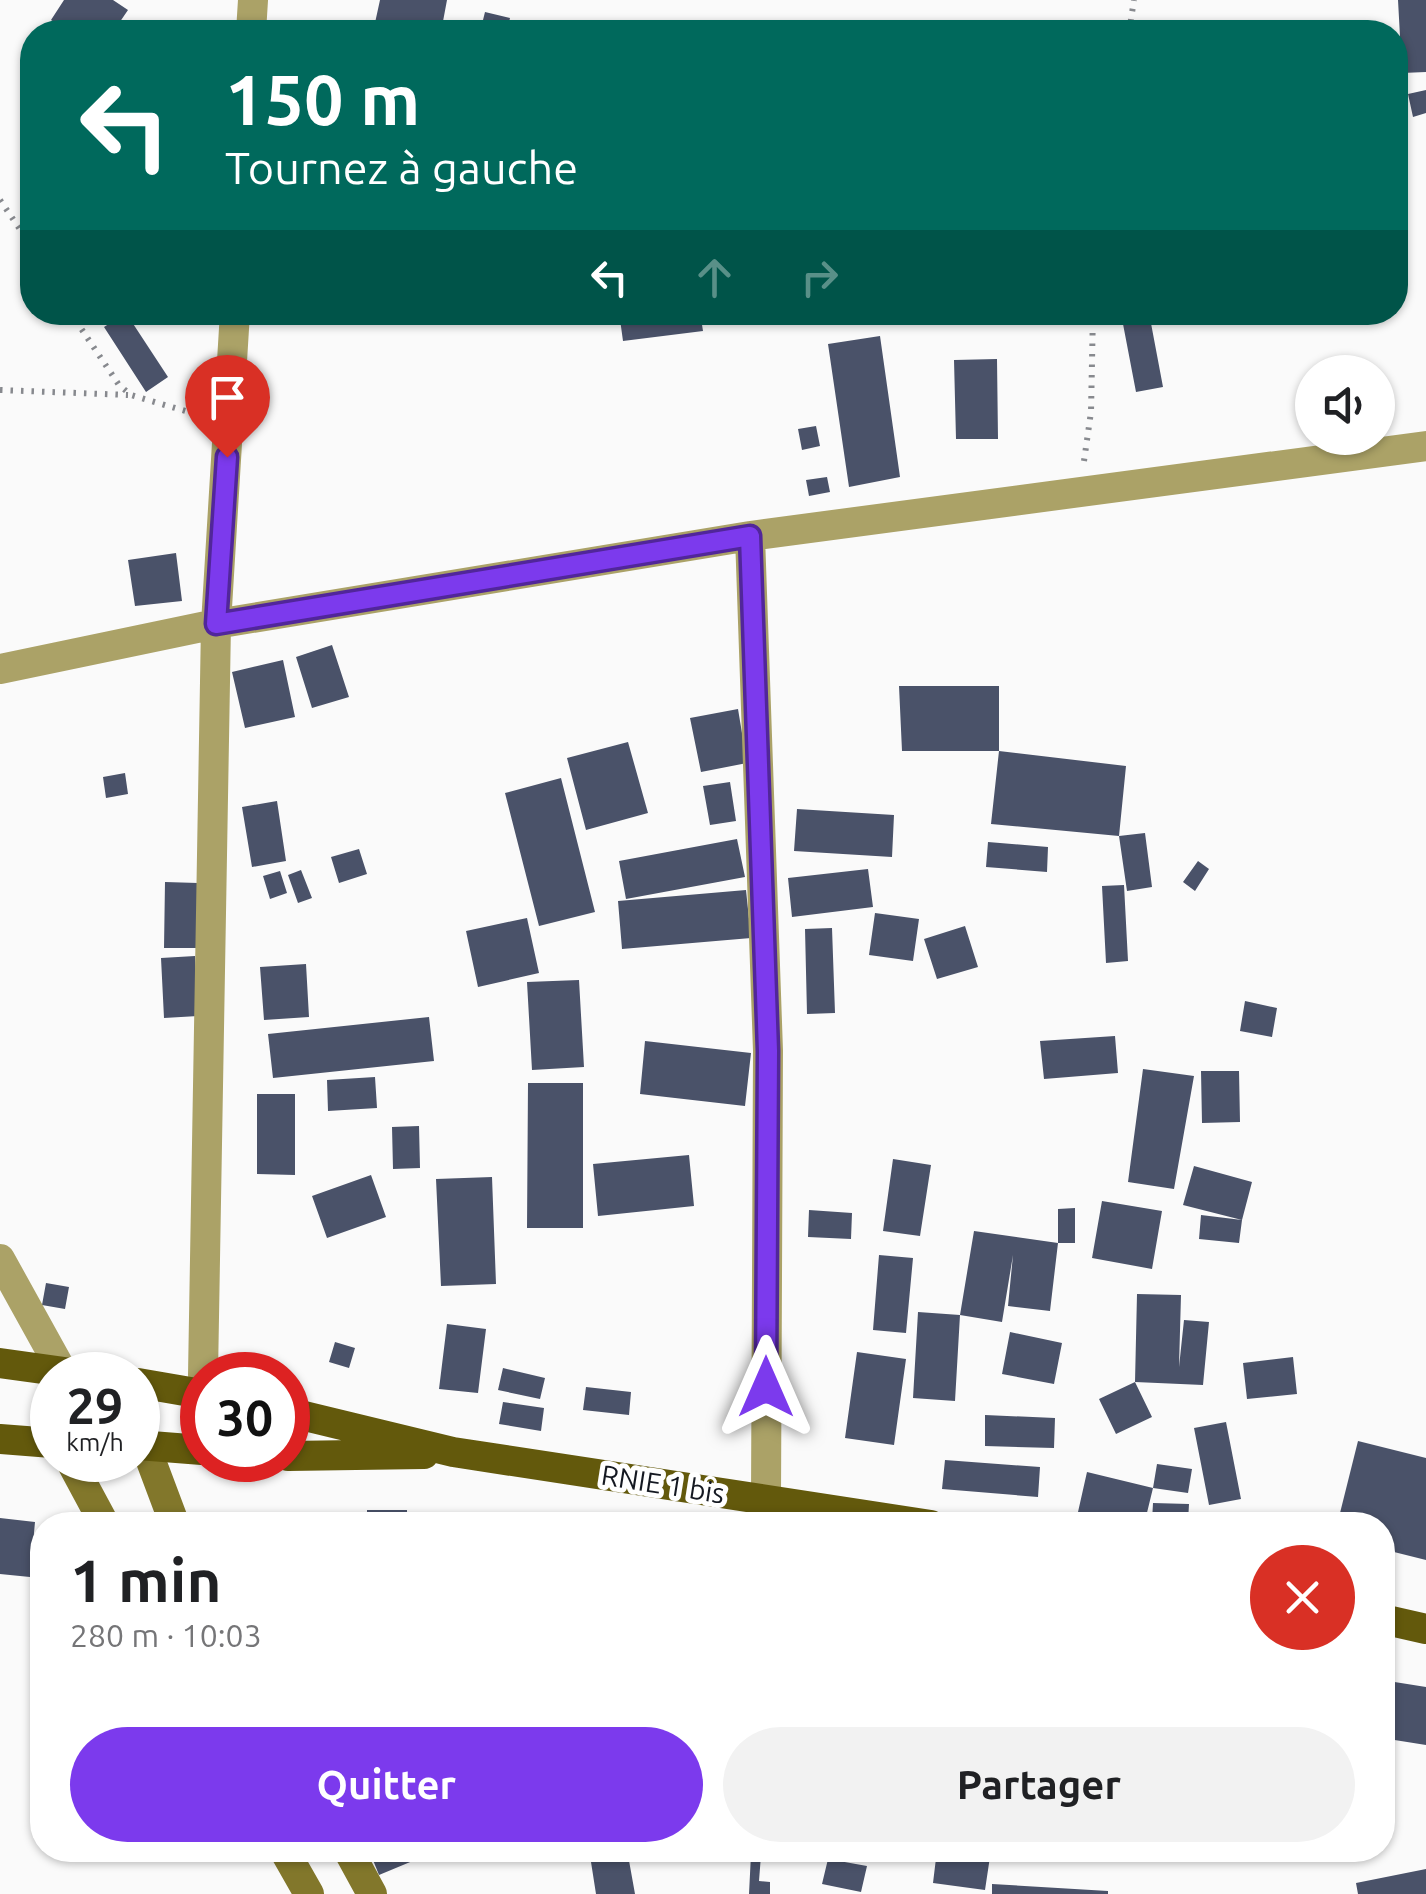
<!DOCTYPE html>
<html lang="fr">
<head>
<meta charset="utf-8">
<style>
	body { margin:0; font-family:Ubuntu,sans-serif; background:#f2f2f2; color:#202124; height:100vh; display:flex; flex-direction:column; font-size:38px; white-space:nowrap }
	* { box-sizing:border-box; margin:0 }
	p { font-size:32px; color:#757577 }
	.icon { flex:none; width:55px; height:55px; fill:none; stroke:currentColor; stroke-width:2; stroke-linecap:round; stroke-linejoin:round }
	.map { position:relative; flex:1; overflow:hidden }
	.side { position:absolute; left:30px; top:1512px; width:1365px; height:350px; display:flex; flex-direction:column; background:#fff; border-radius:40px; box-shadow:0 2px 8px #0004 }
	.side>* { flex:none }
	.guide { position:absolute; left:20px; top:20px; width:1388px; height:305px; border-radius:40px; box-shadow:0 2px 8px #0004; background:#00695c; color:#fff; overflow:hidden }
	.fabs { position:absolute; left:1295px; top:355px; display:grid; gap:20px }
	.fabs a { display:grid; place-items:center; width:100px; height:100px; border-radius:50%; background:#fff; box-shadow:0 2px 8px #0004; font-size:50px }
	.speed { position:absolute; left:30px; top:1352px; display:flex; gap:20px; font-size:50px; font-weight:700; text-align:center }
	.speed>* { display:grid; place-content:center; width:130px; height:130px; border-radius:50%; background:#fff; box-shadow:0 2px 8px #0004; line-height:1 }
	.speed small { font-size:25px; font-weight:400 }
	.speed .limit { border:15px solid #d22; background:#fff; color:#111 }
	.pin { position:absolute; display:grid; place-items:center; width:85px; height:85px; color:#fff; margin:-102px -42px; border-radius:50% 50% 50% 0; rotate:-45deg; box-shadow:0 0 10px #0007 }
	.pin .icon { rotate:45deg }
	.me { position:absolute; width:110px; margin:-55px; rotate:0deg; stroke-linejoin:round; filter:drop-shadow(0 0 8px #0008) }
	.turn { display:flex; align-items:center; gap:35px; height:210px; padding:0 40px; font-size:45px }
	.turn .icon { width:130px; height:130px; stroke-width:2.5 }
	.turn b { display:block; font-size:70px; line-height:85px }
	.lanes { display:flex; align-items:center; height:95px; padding:0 40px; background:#0003; justify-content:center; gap:50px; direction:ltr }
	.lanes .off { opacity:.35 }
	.round { display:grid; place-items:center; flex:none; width:105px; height:105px; border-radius:52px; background:#f2f2f2 }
	.head { display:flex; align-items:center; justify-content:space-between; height:170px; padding:0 40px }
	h1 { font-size:60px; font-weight:700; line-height:75px }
	.cta { display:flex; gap:20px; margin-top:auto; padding:20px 40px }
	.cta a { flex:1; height:115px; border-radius:60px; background:#7c3aed; color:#fff; font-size:40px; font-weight:700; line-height:115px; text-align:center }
	.cta a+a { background:#f2f2f2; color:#202124 }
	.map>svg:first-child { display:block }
</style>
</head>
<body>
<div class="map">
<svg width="1426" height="1894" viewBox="0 0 1426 1894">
	<rect width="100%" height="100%" fill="#fafafa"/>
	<path fill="#4a5269" d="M64 0H113L128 10 113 32H69L51 20Z
		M380 0H447L441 32H373Z
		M1398 0H1426V72L1402 73Z
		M485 12 510 18 507 32H480Z
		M1426 90V113L1413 117 1408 94Z
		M619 312H700L703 331 623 341Z
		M126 313 168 377 146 392 104 327Z
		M1150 318 1163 387 1136 392 1123 324Z
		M880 336 900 477 849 487 828 344Z
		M997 359 998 439H956L954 360Z
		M816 426 820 446 802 450 798 429Z
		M827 477 830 492 809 496 806 480Z
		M176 553 182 601 135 606 128 560Z
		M332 645 349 697 312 708 296 657Z
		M283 660 295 717 245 728 232 672Z
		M899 686H999V751L1126 766 1119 836 1145 833 1152 887 1127 891 1119 836 991 824 999 751H902Z
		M738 709 747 763 701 772 690 718Z
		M628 742 648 813 586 830 567 758Z
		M125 773 128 794 106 798 103 777Z
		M561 778 595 912 539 926 505 793Z
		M730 782 736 821 710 825 703 786Z
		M277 801 286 861 252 867 242 807Z
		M797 809 894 815 892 857 794 851Z
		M737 839 745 877 626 899 619 861Z
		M988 842 1048 847 1047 872 986 867Z
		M359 849 367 874 339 883 331 857Z
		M1198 861 1209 869 1195 891 1183 882Z
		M868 869 873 907 792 917 788 878Z
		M301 870 312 898 298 903 288 875Z
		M280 871 287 893 270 899 263 876Z
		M165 882 198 883 196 948H164Z
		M1124 885 1128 961 1106 963 1102 886Z
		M746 890 751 938 622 949 618 901Z
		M875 913 919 919 913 961 869 955Z
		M527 918 539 973 478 987 466 931Z
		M965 926 978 967 937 979 924 939Z
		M832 928 835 1013 807 1014 805 929Z
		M195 956 198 1016 164 1018 161 958Z
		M306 964 309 1017 264 1020 260 967Z
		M579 980 584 1067 532 1070 527 982Z
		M1245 1001 1277 1008 1272 1037 1240 1031Z
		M429 1017 434 1061 273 1078 268 1034Z
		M1115 1036 1118 1073 1044 1079 1040 1041Z
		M645 1041 751 1053 745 1106 640 1094Z
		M1143 1069 1194 1076 1174 1189 1128 1182Z
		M1201 1071H1239L1240 1122 1202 1123Z
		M375 1077 377 1108 328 1111 327 1080Z
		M528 1083H583V1228H527Z
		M257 1094H295V1175L257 1174Z
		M419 1126 420 1168 393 1169 392 1127Z
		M689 1155 694 1206 598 1216 593 1164Z
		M893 1159 931 1165 920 1236 883 1231Z
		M1194 1166 1252 1182 1242 1220 1183 1205Z
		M371 1175 386 1217 327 1238 312 1196Z
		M492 1177 496 1284 441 1286 436 1179Z
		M1102 1201 1162 1211 1152 1269 1092 1258Z
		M1075 1208V1243H1058V1209Z
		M809 1210 852 1213 851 1239 808 1237Z
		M1201 1215 1242 1220 1239 1243 1199 1239Z
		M974 1231 1058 1243 1050 1311 1008 1306 1013 1255 1002 1322 960 1315 955 1401 913 1398 918 1312 960 1315Z
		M879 1255 913 1258 906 1333 873 1330Z
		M46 1283 69 1287 65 1309 42 1305Z
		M1137 1294 1181 1295 1179 1367 1184 1320 1209 1322 1203 1385 1135 1382 1152 1417 1116 1434 1099 1399 1135 1382Z
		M447 1324 486 1329 478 1393 439 1389Z
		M1010 1332 1062 1343 1054 1384 1002 1374Z
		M335 1342 355 1348 349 1368 329 1362Z
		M857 1352 906 1359 894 1445 845 1438Z
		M1293 1357 1297 1394 1247 1399 1243 1363Z
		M503 1368 545 1378 540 1399 498 1390Z
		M586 1387 631 1392 629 1415 583 1410Z
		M503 1402 544 1408 541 1431 499 1424Z
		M985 1415 1055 1418 1054 1448 985 1446Z
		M1226 1422 1241 1499 1209 1505 1194 1428Z
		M1358 1441 1426 1458V1560L1382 1549V1525H1337Z
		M945 1460 1040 1467 1038 1497 942 1489Z
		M1157 1464 1192 1469 1188 1493 1153 1488Z
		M1087 1472 1153 1488 1144 1525 1078 1512Z
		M1153 1503 1189 1504 1188 1522 1152 1521Z
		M367 1510H407V1525H367Z
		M0 1518 35 1522 30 1577 0 1574Z
		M1382 1680 1426 1687V1745L1382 1738Z
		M369 1850H411L415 1860 379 1875Z
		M937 1850H991L985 1890 933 1883Z
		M751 1854 761 1855 759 1881 770 1882V1894H749Z
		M628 1855 635 1894H596L591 1862Z
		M828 1859 867 1866 861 1892 822 1884Z
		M1426 1869V1894H1358L1356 1883Z
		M992 1884 1108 1891V1894H992Z"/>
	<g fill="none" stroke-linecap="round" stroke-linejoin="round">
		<path stroke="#87898e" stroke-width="6" stroke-dasharray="2.5 8" stroke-linecap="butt" d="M1129 32 1134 0
			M0 200 32 247
			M70 312 119 385 131 395 199 415
			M0 390 128 395
			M1084 461 1091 412 1093 312"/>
		<path stroke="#aba267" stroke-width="30" d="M251 32 253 0
			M750 536 768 1051 766 1499
			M0 669 216 624 750 536 1426 446
			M0 1259 62 1371
			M203 1375 216 624 235 312"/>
		<path stroke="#82772b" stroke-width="30" d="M145 1445 175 1525
			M70 1460 105 1525
			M284 1850 309 1894
			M348 1850 372 1894"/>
		<path stroke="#63590c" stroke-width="30" d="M0 1363 86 1375
			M138 1383 202 1394
			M288 1412 453 1452 931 1525
			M0 1439 52 1443
			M138 1445 202 1450
			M288 1456 424 1454
			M1382 1619 1426 1629"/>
	</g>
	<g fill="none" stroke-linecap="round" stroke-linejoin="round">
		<defs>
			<path id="route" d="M227 457 216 624 750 536 768 1051 766 1387"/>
		</defs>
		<use href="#route" stroke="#51269a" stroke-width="25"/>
		<use href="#route" stroke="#7c3aed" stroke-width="18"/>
	</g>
	<g text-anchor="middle" stroke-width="10" stroke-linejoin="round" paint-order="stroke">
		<g font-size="28" fill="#141821" stroke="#fff">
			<text transform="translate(663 1484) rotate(9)" y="10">RNIE 1 bis</text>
		</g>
	</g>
</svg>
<div class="fabs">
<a><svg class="icon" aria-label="sound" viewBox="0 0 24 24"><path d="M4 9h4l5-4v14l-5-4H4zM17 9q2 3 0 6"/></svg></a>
</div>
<div class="speed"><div>29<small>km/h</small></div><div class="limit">30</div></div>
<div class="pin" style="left:227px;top:457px;background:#d93025"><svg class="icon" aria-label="arrive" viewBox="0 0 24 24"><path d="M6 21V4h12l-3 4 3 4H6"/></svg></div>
<svg class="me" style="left:766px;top:1387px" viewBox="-20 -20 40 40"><path d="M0-17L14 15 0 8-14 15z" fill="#7c3aed" stroke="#fff" stroke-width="4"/></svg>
<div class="guide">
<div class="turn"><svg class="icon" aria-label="left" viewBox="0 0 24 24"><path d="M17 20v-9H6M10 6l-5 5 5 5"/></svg><div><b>150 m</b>Tournez à gauche</div></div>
<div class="lanes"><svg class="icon" aria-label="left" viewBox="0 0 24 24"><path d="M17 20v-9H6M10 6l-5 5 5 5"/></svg><svg class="icon off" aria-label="ahead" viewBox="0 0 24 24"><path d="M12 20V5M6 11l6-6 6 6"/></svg><svg class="icon off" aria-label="right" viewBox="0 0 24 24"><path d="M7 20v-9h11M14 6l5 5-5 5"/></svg></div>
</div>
<section class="side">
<div class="head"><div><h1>1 min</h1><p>280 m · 10:03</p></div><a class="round" style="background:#d93025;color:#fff"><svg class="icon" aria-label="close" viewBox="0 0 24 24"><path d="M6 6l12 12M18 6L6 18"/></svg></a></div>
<div class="cta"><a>Quitter</a><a>Partager</a></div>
</section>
</div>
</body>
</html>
